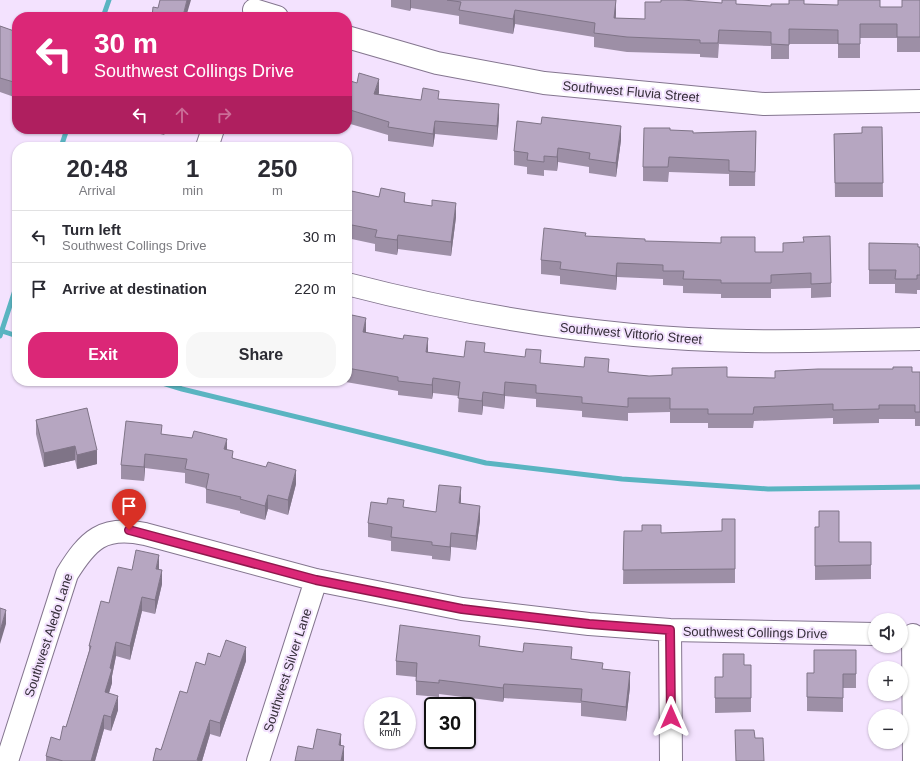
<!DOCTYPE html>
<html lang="en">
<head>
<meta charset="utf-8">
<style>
	body { margin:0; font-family:Arial,sans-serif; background:#f7f7f7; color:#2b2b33; height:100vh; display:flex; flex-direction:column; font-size:15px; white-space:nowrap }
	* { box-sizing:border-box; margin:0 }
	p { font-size:13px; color:#7c7c81 }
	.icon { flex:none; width:22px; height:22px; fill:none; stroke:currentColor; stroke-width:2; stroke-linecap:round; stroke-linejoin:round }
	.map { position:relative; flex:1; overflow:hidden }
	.sheet { position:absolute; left:12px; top:142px; width:340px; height:244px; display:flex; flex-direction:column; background:#fff; border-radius:16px; box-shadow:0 1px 3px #0004 }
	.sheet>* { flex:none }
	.hud { position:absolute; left:12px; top:12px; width:340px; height:122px; border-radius:16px; box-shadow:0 1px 3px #0004; background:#db2777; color:#fff; overflow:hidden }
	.controls { position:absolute; left:868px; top:613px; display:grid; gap:8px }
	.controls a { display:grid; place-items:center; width:40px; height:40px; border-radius:50%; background:#fff; box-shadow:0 1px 3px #0004; font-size:20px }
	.speed { position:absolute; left:364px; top:697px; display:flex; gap:8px; font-size:20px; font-weight:700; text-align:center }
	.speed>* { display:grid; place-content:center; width:52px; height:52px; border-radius:50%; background:#fff; box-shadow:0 1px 3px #0004; line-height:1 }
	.speed small { font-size:10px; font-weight:400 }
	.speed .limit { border:2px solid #111; border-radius:6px; background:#fff; color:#111 }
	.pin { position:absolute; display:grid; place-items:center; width:34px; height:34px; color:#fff; margin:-41px -17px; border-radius:50% 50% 50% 0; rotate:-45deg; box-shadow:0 0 4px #0007 }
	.pin .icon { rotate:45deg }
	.me { position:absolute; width:44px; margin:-22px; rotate:0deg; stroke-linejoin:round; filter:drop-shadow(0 0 3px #0008) }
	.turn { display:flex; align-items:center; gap:14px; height:84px; padding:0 16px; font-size:18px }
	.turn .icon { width:52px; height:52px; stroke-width:2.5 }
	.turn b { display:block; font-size:28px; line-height:34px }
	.lanes { display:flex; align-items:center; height:38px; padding:0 16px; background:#0003; justify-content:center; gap:20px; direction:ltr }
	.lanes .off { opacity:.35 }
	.eta { display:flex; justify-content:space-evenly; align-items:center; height:68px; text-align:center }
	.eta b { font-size:24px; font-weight:700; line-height:28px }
	.cta { display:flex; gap:8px; margin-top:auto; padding:8px 16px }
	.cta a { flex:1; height:46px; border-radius:16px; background:#db2777; color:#fff; font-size:16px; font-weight:700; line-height:46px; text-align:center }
	.cta a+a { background:#f7f7f7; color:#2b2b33 }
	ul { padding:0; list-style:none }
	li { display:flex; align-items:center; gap:12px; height:52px; padding:0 16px; border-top:1px solid #e1e1e2 }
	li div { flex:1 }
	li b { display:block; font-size:15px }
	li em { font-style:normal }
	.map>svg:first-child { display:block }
</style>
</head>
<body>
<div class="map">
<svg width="920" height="761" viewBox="0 0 920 761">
	<rect width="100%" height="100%" fill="#f3e2fe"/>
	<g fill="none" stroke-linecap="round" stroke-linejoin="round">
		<path stroke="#5ab4c1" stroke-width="5" d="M103 17 109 0
			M61 147 67 129
			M2 331 17 336
			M0 336 17 284
			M156 381 182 389 486 463 622 479 768 489 920 487"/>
		<defs>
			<path id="minor" d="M254 10 277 17
				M347 37 437 63 544 83 764 104 920 101
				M207 147 213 129
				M347 284C478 318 612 339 747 341 805 342 863 340 920 339
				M670 630 671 761
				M913 635 914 761
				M7 761 67 574C88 540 103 525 145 534L316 580 462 609 589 624 670 630 875 634
				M258 761 316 580"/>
		</defs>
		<use href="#minor" stroke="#84768f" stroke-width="24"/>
		<use href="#minor" stroke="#fff" stroke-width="22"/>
	</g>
	<path fill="#9d8fa6" d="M391 0H615L616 14V18L645 19 736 4 771 6 804 4 880 7H902L920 0V52H897V38H860V58H838V44H789V59H771V46L719 44 718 58 700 57V54L627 52 594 47V37L515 24 513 34 459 24V16L411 8 410 11 391 7Z
		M0 26 17 32V98L0 92Z
		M347 80 379 93 378 94 421 100 439 99 499 118 497 140 435 134 433 147 388 141V135L347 123Z
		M882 127 883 197H835L834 134 862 133Z
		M142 129H166L164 135Z
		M670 130 693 133 756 131 755 186H729V174L669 172 668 182 643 181V167Z
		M621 140 616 177 589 173V167L558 162 557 171 544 170V176L527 174V167L514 165V151Z
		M347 190 379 197 405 202 456 217 451 256 398 249 397 255 375 251V244L347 238Z
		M586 237 755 252H783L831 283V297L811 298V288L771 289V298H721V294L683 293V286L663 285V279L617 277 616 290 560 284V276L541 274V260Z
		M869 243 920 247V290H917V294L895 293V284H869Z
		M347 314 366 332 428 352 464 357 485 352 541 364 609 372 649 376 775 378 920 372V426H915V419H879V423L833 424V418L754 421 753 428H708V423H670V412L628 413V421L582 417V411L536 407V399L505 396 504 409 483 406 482 415 458 412 459 396 433 393 432 399 398 395V391L340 381H347Z
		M87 408 97 464 77 469 75 460 44 467 36 434V420Z
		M162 434 227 450 233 458 296 484 288 515 268 509 265 520 240 513V511L206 503V488L185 483V473L145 468 144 481 121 479V465Z
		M461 501 460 503 480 520 476 550 451 547 450 561 432 559V556L391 551V541L368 537V523L404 507 436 512Z
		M735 519V583L623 584 624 531 661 533 722 531Z
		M815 527 839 542H871V579L815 580Z
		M132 570 162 584 155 614 142 611 130 660 116 656 112 676V683L109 693 118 710 111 731 104 729 95 761H46V756L60 740 66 727 89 651V646L109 603Z
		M480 646 572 659 603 669 630 687 626 721 581 716V703L504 698 503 702 439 694V697L416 695V677L396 675V661Z
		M856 650V688H843V712L807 711V673H814Z
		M220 657 246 661 220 737 210 734 202 761H153L156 748 161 750 187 693 205 665Z
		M744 665H751V712L715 713V677H723Z"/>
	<path fill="#7f7487" d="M187 0H191L186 17 184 12Z
		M410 0H411V8L410 11Z
		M616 0V14L614 32V18Z
		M515 10V24L513 34V19Z
		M379 79V93L374 107V94Z
		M499 104V118L497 140V126Z
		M435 121V134L433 147V134Z
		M621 126V140L616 177V163Z
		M164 129H166L164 135Z
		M558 148V162L557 171V157Z
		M405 193V207L404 202Z
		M456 203V217L451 256V242Z
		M398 235V249L397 255V240Z
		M617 263V277L616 290V276Z
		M366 318V332H363Z
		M428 338V352L426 366V352Z
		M433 378V393L432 399V385Z
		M505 382V396L504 409V395Z
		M483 392V406L482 415V401Z
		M227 439V453L224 449Z
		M75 446V460L44 467V453Z
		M97 450V464L77 469V455Z
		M145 454V468L144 481V467Z
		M296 470V484L288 515V500Z
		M461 487V501L459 517V503Z
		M268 495V509L265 520V506Z
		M480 506V520L476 550V536Z
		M451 533V547L450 561V547Z
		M159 555V569H156Z
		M162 570V584L155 614V600Z
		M142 597V611L130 660V646Z
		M6 610V624L0 644V631Z
		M116 642V656L112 676V683L105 706V692Z
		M246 647V661L220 737V723Z
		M630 672V687L626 721V707Z
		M504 684V698L503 702V688Z
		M118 696V710L111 731V717Z
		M104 715V729L95 761H91Z
		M210 720V734L202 761H197Z
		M341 734V748L339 745Z
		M344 746V761H341Z"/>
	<path fill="#b6a6c1" stroke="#7f7487" d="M160 0H187L184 12 190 14 189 17H152L153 7 158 8Z
		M447 0H616L614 18 645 19V2H661V0H682L722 3V0H736V4L771 6V4H789V0H804V4L838 5V0H880V7H902V0H920V37H897V24H860V44H838V30L789 29V45L771 44V32L719 30 718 43H700V40L627 37 594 33 595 23 515 10 513 19 459 10 461 2Z
		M0 26 17 32V83L0 78Z
		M359 73 379 79 374 94 421 100 423 88 439 91 438 99 499 104 497 126 435 121 433 134 388 127 389 122 347 109V80L357 83Z
		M542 117 621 126 616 163 589 159 590 153 558 148 557 157 544 156V162L527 160 528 153 514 151 517 121 541 124Z
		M862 127H882L883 183H835L834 134 862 133Z
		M644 128H670V130L693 131V133L756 131 755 172 729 171V160L669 157 668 167H643Z
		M242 143 257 147H241Z
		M381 188 405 193 404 202 432 206V200L456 203 451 242 398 235 397 240 375 237 377 230 347 224V190L379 197Z
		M544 228 586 233 585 236 645 239V241L721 243V237H755V252H783V243L804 242 803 237 830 236 831 283 811 284V273L771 275V283H721V280L683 279 684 271H663V265L617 263 616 276 560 269 561 262 541 260Z
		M869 243 918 244V247H920V275H917V279H895L896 270H869Z
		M347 314 366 318 363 332 403 339 404 335 428 338 426 352 464 357 466 341 485 343 484 352 525 357 526 349 541 350 540 363 584 367 585 357 609 359 608 372 649 376 672 375V368L727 367V377L775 378V371L818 369H893V367H912V372H920V412H915V405H879V409L833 410V404L754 407 753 414H708V409H670V398H628V407L582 403V397L536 393V385L505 382 504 395 483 392 482 401 458 398 460 382 433 378 432 385 398 381V377L347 368Z
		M87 408 97 450 77 455 75 446 44 453 36 420Z
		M126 421 162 425 161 434 192 438 194 431 227 439 224 449 233 451 232 458 266 467 268 462 296 470 288 500 268 495 265 506 240 499 241 497 206 489 209 474 185 469 187 459 145 454 144 467 121 465Z
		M439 485 461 487 459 503 480 506 476 536 451 533 450 547 432 545V542L391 537 392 527 368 523 371 502 387 504 388 498 404 500 403 507 436 512Z
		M819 511H839V542H871V565L815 566V527H819Z
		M722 519H735V569L623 570 624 531H642V525H661V533L722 531Z
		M136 550 159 555 156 569 162 570 155 600 142 597 130 646 116 642 110 668 112 669 105 692 118 696 111 717 104 715 91 761H63L46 756 51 737 60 740 63 726 66 727 91 646H89L101 601 109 603 118 567 132 570Z
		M0 608 6 610 0 631Z
		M400 625 480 636 479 646 523 652 524 643 572 647 571 659 603 663 602 669 630 672 626 707 581 701 582 689 504 684 503 688 439 680V683L416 681 417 663 396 661Z
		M226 640 246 647 220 723 210 720 197 760 200 761H153L156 748 161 750 180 691 187 693 196 662 205 665 208 653 220 657Z
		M814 650H856V674H843V698L807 697V673H814Z
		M723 654H744V665H751V698H715V677H723Z
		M317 729 341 734 339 745 344 746 341 761H295L298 746 313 749Z
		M735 730H754L755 738H763L764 761H736Z"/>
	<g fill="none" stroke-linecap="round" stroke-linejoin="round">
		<defs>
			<path id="route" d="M129 530 316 580 462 609 589 624 670 630 671 717"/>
		</defs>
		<use href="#route" stroke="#8e194d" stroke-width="10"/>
		<use href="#route" stroke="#db2777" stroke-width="7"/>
	</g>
	<g text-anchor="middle" stroke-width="4" stroke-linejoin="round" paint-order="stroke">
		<g font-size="13" fill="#342d38" stroke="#f3e2fe">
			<text transform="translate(631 91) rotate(5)" y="5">Southwest Fluvia Street</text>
			<text transform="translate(631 333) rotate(5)" y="5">Southwest Vittorio Street</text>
			<text transform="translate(755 632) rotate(1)" y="5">Southwest Collings Drive</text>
			<text transform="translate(48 635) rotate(-72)" y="5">Southwest Aledo Lane</text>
			<text transform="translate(287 670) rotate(-72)" y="5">Southwest Silver Lane</text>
		</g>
	</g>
</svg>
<div class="controls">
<a><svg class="icon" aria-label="sound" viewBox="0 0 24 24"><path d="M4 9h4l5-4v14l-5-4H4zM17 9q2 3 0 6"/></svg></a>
<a>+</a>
<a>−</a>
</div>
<div class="speed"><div>21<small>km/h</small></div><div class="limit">30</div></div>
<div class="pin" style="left:129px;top:530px;background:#d93025"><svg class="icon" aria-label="arrive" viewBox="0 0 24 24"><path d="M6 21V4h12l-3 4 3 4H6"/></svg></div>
<svg class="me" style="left:671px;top:717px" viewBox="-20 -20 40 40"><path d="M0-17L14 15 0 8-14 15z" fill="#db2777" stroke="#fff" stroke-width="4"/></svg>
<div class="hud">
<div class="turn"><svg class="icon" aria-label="left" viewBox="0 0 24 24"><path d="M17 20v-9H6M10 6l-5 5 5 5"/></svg><div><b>30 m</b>Southwest Collings Drive</div></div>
<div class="lanes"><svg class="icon" aria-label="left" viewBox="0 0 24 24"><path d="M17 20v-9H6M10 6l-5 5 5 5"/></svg><svg class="icon off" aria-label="ahead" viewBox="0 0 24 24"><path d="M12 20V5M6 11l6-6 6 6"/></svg><svg class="icon off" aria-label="right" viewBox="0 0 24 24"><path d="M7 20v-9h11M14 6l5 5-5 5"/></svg></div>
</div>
<section class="sheet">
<div class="eta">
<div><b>20:48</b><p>Arrival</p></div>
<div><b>1</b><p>min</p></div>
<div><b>250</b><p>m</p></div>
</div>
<ul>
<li><svg class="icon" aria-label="left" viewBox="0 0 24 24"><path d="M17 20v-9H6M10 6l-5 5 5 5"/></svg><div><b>Turn left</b><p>Southwest Collings Drive</p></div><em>30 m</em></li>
<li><svg class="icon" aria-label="arrive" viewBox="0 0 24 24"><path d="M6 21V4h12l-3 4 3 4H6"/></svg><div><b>Arrive at destination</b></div><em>220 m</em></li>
</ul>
<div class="cta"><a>Exit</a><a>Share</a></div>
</section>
</div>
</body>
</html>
